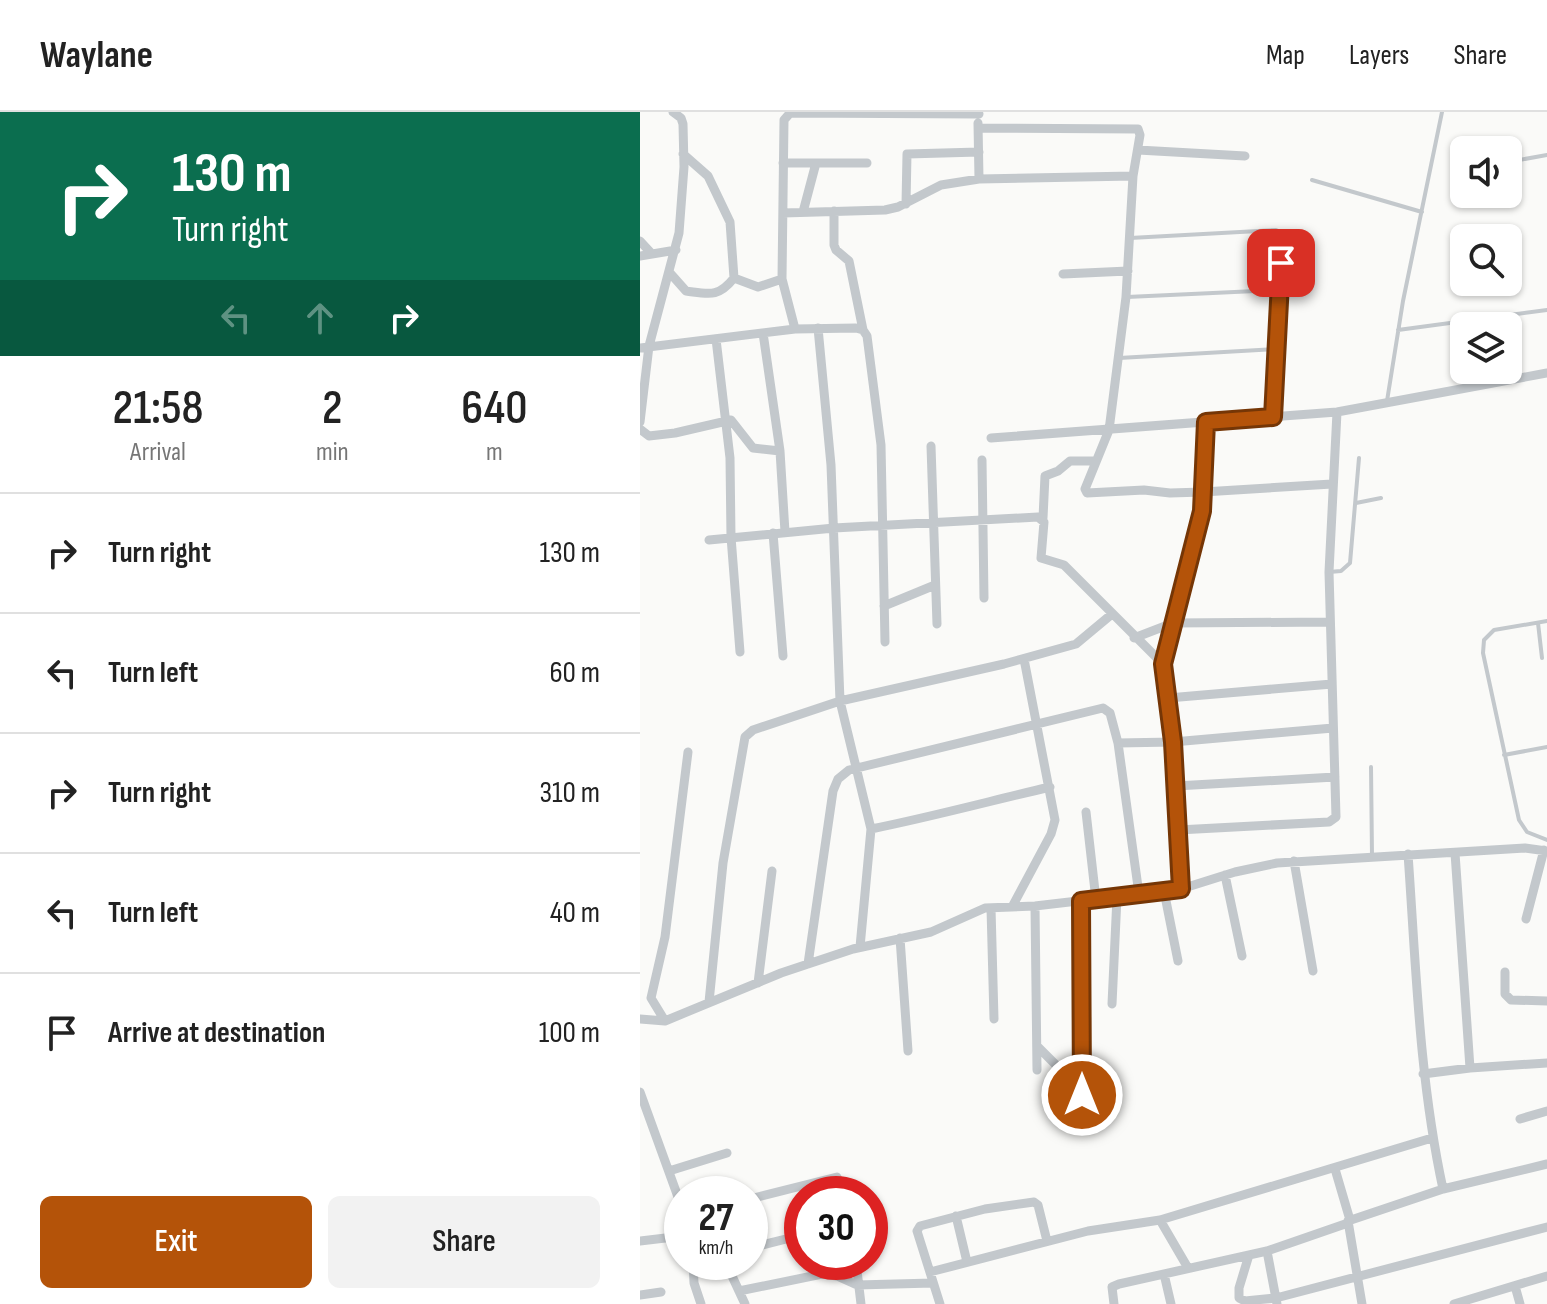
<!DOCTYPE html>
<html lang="en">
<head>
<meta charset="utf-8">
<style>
	body { margin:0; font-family:"Sofia Sans Condensed",sans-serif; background:#f2f2f2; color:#222; height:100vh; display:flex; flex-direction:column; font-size:30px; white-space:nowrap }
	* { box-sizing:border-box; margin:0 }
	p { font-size:26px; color:#767676 }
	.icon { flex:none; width:44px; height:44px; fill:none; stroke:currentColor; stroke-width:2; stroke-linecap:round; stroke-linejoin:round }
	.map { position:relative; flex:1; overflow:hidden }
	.sheet { display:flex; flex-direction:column; background:#fff; width:640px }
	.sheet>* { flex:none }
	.hud { background:#0b6e4f; color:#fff; overflow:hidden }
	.controls { position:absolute; left:810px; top:24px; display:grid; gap:16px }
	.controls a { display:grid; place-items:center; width:72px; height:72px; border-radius:12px; background:#fff; box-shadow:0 2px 6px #0004; font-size:40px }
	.speed { position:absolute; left:24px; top:1064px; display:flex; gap:16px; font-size:40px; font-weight:700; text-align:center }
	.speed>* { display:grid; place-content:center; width:104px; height:104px; border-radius:50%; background:#fff; box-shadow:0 2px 6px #0004; line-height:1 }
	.speed small { font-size:20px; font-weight:400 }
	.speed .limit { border:12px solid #d22; background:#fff; color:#111 }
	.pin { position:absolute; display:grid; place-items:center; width:68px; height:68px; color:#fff; margin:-34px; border-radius:16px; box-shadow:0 4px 12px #0006 }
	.me { position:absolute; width:88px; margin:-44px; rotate:0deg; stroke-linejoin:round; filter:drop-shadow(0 0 6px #0008) }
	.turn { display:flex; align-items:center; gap:28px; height:168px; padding:0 40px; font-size:36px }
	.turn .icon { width:104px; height:104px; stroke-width:2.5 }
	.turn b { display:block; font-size:56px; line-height:68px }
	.lanes { display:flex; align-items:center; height:76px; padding:0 40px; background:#0003; justify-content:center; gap:40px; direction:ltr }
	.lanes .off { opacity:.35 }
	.eta { display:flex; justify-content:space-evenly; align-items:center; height:136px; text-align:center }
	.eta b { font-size:48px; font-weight:600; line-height:56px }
	.cta { display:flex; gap:16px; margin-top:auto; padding:16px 40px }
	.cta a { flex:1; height:92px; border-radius:12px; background:#b45309; color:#fff; font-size:32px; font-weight:600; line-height:92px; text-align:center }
	.cta a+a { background:#f2f2f2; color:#222 }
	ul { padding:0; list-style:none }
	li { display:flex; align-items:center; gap:24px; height:120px; padding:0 40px; border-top:2px solid #e0e0e0 }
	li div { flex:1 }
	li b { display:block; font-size:30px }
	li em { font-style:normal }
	header { display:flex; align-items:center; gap:48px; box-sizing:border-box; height:112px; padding:0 40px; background:#fff; border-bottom:2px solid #e0e0e0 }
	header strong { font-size:38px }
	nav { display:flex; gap:44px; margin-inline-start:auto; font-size:28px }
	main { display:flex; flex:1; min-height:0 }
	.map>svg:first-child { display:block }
</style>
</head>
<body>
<header>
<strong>Waylane</strong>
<nav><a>Map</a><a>Layers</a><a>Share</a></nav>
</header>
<main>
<section class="sheet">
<div class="hud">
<div class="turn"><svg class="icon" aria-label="right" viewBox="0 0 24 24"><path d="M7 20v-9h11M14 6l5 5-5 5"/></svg><div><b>130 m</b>Turn right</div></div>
<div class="lanes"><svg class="icon off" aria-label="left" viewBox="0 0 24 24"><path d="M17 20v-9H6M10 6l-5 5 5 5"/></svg><svg class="icon off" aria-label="ahead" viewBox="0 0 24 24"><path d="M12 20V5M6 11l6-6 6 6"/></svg><svg class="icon" aria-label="right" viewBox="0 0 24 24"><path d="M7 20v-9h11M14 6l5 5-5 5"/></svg></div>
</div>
<div class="eta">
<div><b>21:58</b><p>Arrival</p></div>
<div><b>2</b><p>min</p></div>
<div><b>640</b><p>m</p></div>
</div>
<ul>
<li><svg class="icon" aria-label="right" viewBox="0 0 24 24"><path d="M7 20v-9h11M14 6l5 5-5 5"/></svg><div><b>Turn right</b></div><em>130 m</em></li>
<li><svg class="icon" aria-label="left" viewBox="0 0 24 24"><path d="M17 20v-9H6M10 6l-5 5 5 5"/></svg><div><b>Turn left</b></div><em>60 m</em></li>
<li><svg class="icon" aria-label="right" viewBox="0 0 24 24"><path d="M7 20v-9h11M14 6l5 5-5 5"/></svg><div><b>Turn right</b></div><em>310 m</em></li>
<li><svg class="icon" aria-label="left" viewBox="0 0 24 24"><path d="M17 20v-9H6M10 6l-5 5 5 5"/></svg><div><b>Turn left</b></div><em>40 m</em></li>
<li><svg class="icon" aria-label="arrive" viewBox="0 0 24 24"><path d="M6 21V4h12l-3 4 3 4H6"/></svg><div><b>Arrive at destination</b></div><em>100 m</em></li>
</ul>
<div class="cta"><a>Exit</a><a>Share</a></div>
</section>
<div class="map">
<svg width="907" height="1192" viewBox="0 0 907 1192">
	<rect width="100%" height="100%" fill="#fafaf8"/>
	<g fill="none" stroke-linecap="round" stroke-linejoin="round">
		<path stroke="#c3c8cc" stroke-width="4" d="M868 50 907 43
			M672 68 782 100
			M490 126 636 118 640 120V178L634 303
			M487 185 640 178
			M758 218 907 198
			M479 246 636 237
			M747 289 763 189 802 0
			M716 391 741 386
			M689 460 701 459 710 451 719 346
			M907 509 854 518 844 528 843 541 879 708 887 720 907 728
			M898 511 902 546
			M864 643 907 635
			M731 655 732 744"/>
		<path stroke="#c3c8cc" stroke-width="9" d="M338 11 339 67
			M338 16 498 17 500 23 493 64
			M498 38 605 44
			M43 42 68 64 90 110 94 166 118 175 142 167
			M143 51H227
			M266 92 267 42 339 40
			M194 99V133L196 138 209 149 223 218
			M163 100 176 51
			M143 101 245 98 258 95 301 73 339 67 493 64 486 185 469 318 445 377 447 381 504 378 530 381 563 380 692 372
			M0 129 12 142
			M0 144 36 138
			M30 161 46 179C69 182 78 186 94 166
			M423 162 488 159
			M178 216 191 353 200 589 231 717 220 835
			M155 217 142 167 144 8 150 1 339 2
			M123 221 140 339 145 420
			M76 227 90 346 91 425 100 540
			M0 236 155 217 216 216 223 218 227 224 241 333 245 530
			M0 310 9 234 39 121 44 55 43 12 41 6 33 0
			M0 317 9 324 35 321 91 308 113 336 140 339
			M351 326 697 300 907 261
			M291 334 297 512
			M342 348 344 486
			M403 406 405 364 418 359 430 349H456
			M133 421 143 544
			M69 428 194 416 398 405 404 410 401 446 424 453 523 552
			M244 494 295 473
			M494 526 533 511 690 510
			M528 586 692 572
			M478 631 499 782
			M536 674 695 665
			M446 700 456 788
			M231 717C291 705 350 689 410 675
			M538 718 689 710 696 705 689 460 697 300
			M815 741 830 956
			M654 749 673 859
			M585 763 602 844
			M541 777 533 630 523 552 562 399 566 310
			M524 779 538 849
			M441 789 442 1004
			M395 794 397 958
			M372 795 411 722 415 708 384 547
			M351 796 354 907
			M886 807 904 738
			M260 826 268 939
			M168 852 193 679 198 667 209 658 463 596 470 601 478 631 533 630 693 616
			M865 860V882L871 888 907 889
			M118 871 132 759
			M69 890 83 751 105 625 113 618 200 589 364 552 436 532 472 502
			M472 892 477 785
			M0 907 25 909 141 861 213 837 291 820 345 796 395 794 541 777 595 760 637 751 885 736 907 739
			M25 909 11 886 25 825 48 640
			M397 934 417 954 442 962
			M783 962 830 956 907 951
			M0 980 42 1096
			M880 1007 907 999
			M695 1057 710 1108
			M29 1059 87 1041
			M803 1077 907 1052
			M110 1087 197 1065
			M316 1104 327 1150
			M520 1108 548 1156
			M0 1129 42 1124
			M110 1136 162 1123
			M627 1139 637 1192
			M609 1143 599 1176V1186L605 1189 636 1186 907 1115
			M53 1150 54 1171 61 1192
			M81 1150 92 1164 105 1192
			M216 1150 221 1192
			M290 1160 448 1119 520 1108 792 1026
			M524 1162 531 1192
			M875 1174 880 1192
			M99 1179 182 1162 197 1164 217 1173 293 1171
			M0 1183 21 1180
			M300 1192 277 1119 280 1114 345 1097 394 1090 398 1093 407 1129
			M474 1192 472 1175 479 1172 627 1139 708 1111
			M722 1192 708 1109 803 1077C779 966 776 854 768 742
			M814 1192 907 1164"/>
	</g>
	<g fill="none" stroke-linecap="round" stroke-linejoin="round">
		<defs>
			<path id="route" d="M442 983 441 789 541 777 533 630 523 552 562 399 566 310 633 305 641 151"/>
		</defs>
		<use href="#route" stroke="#753606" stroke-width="20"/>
		<use href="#route" stroke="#b45309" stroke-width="14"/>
	</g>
</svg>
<div class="controls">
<a><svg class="icon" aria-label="sound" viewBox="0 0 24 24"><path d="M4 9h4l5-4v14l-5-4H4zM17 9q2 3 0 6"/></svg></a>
<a><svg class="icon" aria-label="search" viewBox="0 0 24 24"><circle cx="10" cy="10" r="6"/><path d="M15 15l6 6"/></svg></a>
<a><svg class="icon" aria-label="layers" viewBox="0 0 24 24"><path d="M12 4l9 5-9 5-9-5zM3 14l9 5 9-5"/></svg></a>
</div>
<div class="speed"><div>27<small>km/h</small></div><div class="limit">30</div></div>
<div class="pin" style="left:641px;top:151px;background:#d93025"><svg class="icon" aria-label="arrive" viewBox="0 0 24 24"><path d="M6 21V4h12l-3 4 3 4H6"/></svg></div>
<svg class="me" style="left:442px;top:983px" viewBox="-20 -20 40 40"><circle r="17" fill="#b45309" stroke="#fff" stroke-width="3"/><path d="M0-11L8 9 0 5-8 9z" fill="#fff"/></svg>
</div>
</main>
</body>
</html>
